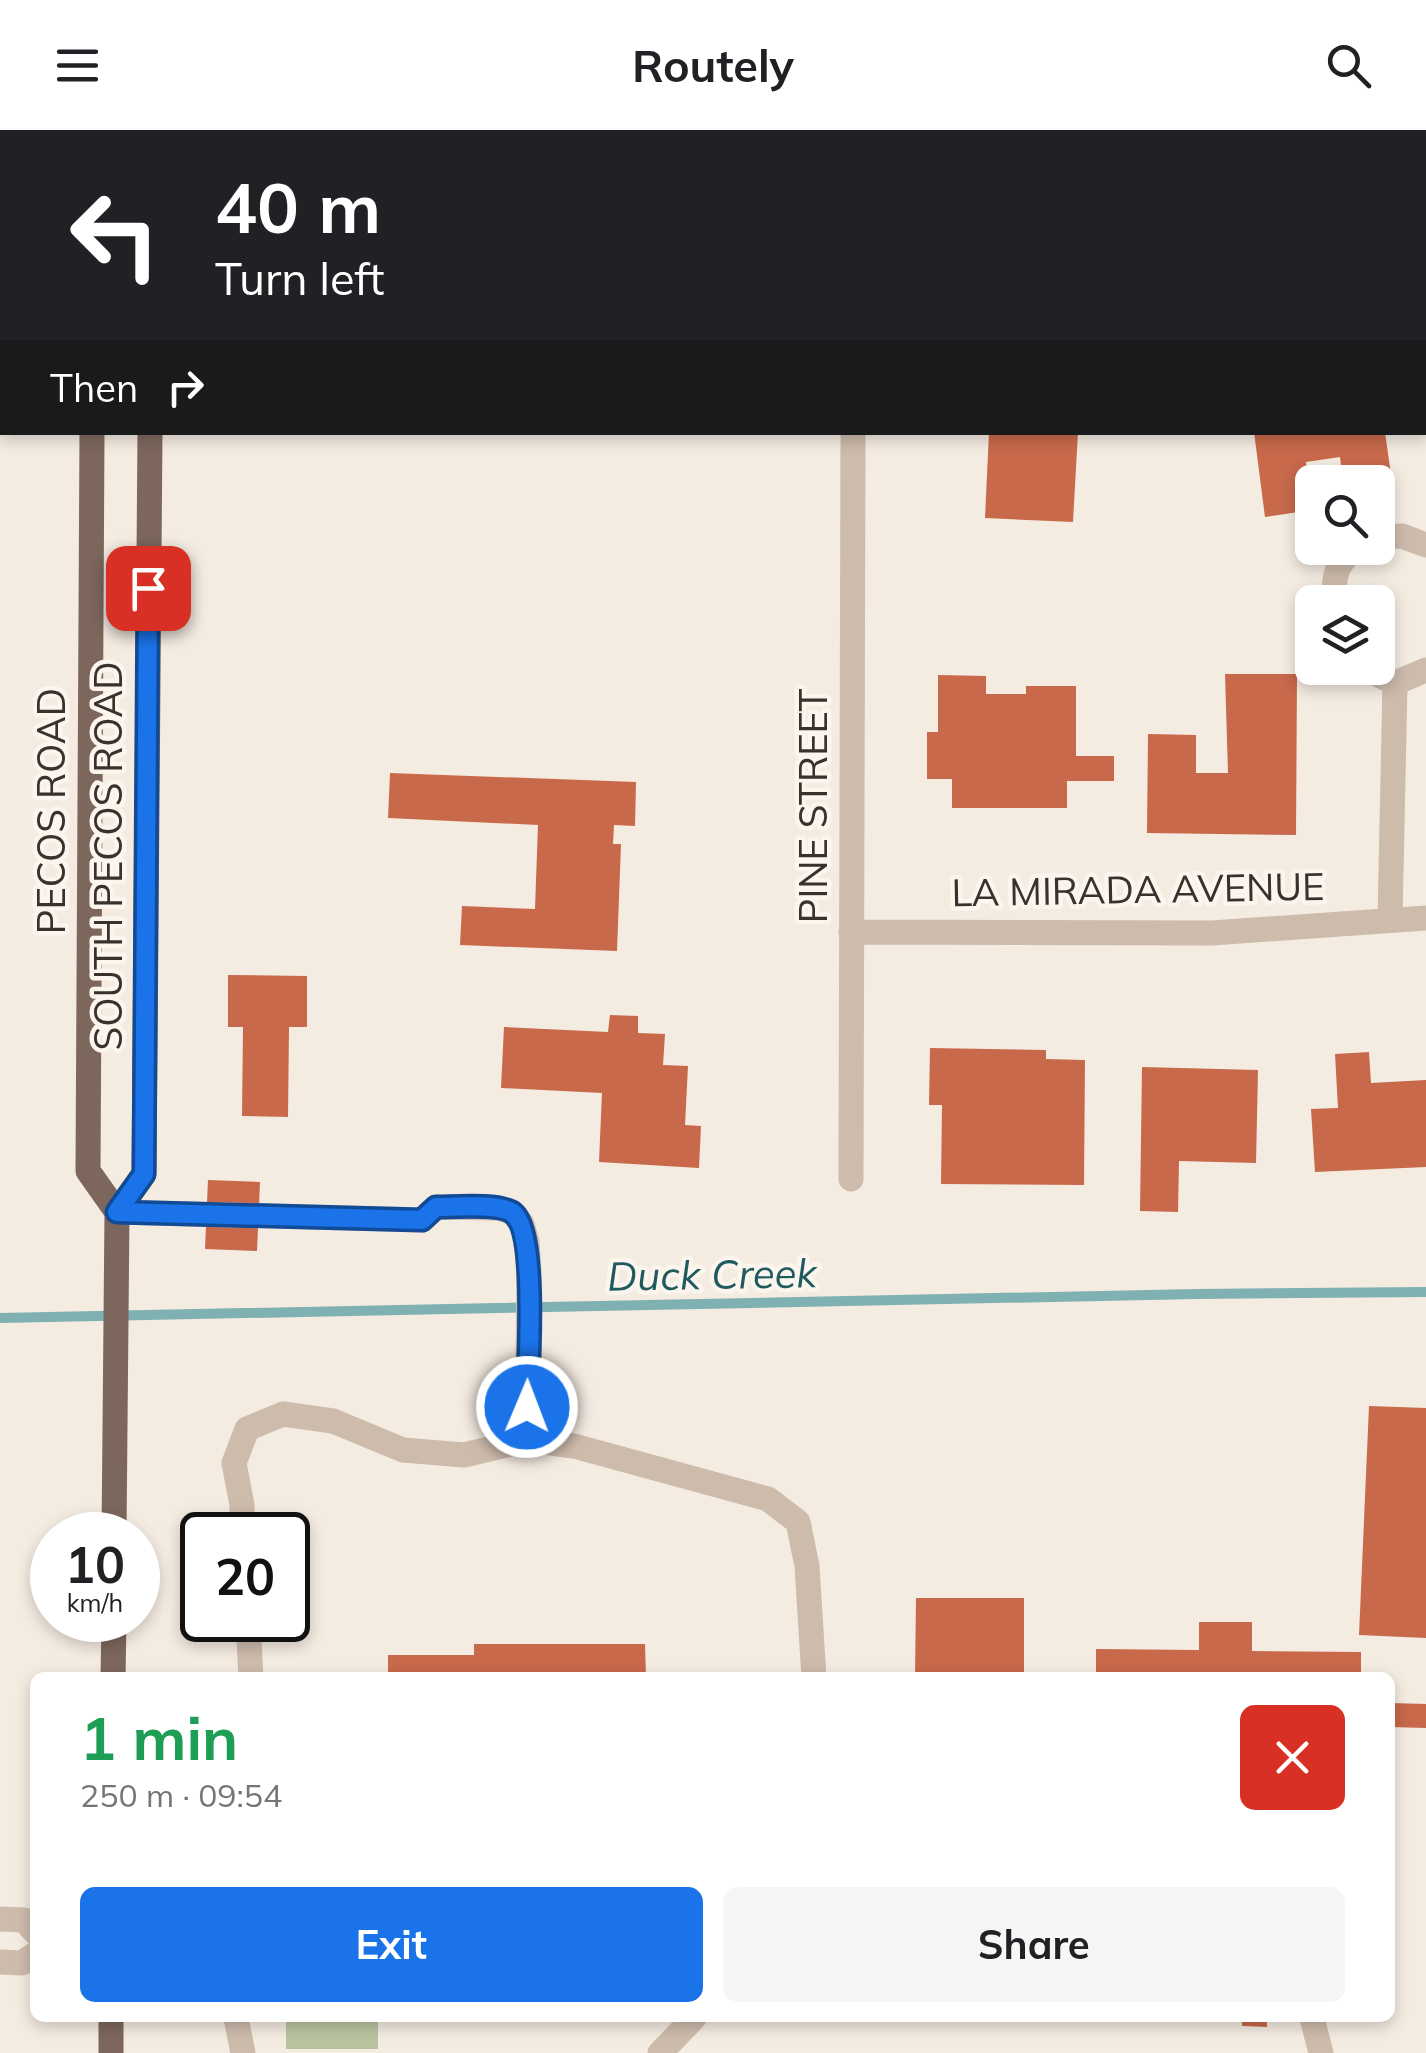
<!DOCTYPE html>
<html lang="en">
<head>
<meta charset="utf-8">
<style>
	body { margin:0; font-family:Mulish,sans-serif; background:#f6f6f6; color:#202124; height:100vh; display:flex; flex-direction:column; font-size:38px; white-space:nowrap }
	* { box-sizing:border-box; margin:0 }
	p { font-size:32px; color:#757577 }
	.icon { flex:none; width:55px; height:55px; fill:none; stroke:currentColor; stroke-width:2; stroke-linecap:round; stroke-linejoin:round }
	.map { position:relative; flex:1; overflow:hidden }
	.side { position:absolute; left:30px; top:1542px; width:1365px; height:350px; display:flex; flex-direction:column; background:#fff; border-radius:15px; box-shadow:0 5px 15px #0003 }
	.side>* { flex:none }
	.banner { position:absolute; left:0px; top:0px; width:1428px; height:305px; box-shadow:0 5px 15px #0003; background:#202124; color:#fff; overflow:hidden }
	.buttons { position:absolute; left:1295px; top:335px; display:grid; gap:20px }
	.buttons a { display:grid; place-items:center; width:100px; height:100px; border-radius:15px; background:#fff; box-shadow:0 5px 15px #0003; font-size:50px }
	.speed { position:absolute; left:30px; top:1382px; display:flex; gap:20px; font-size:50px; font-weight:700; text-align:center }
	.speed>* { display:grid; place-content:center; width:130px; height:130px; border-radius:50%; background:#fff; box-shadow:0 5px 15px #0003; line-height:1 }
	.speed small { font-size:25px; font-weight:400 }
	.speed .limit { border:5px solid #111; border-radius:15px; background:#fff; color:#111 }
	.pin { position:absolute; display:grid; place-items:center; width:85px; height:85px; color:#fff; margin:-42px; border-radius:20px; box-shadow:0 5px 15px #0006 }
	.me { position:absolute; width:110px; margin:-55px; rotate:1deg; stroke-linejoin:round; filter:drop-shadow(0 0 8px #0008) }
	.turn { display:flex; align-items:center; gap:35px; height:210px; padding:0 50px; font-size:45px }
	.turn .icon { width:130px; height:130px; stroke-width:2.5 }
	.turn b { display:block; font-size:70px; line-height:85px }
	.then { display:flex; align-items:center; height:95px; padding:0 50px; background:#0003; gap:20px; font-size:38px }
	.round { display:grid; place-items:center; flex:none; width:105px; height:105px; border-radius:15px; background:#f6f6f6 }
	.headline { display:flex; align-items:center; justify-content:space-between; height:170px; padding:0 50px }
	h1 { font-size:60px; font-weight:700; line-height:75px; color:#1e9e55 }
	.cta { display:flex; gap:20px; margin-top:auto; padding:20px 50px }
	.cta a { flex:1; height:115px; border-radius:15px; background:#1a73e8; color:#fff; font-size:40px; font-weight:700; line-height:115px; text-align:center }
	.cta a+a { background:#f6f6f6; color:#202124 }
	header { display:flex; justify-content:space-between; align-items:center; height:130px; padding:0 50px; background:#fff; font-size:45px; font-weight:700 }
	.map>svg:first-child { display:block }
</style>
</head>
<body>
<header><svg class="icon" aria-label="menu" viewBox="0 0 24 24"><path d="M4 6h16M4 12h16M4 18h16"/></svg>Routely<svg class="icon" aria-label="search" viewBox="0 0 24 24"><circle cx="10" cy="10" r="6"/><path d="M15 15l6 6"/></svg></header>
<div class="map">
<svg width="1426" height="1923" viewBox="0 0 1426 1923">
	<rect width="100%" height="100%" fill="#f4ebe1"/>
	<path fill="#b8c4a0" d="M286 1888H378V1919H286Z"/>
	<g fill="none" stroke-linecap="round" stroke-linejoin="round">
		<path stroke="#7fb0b2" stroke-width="10" d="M0 1188 1197 1164 1426 1162"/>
	</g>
	<path fill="#c8694b" d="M989 302H1078L1073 392 985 388Z
		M1254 302H1385L1391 345 1343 352 1340 327 1306 332 1312 380 1265 387Z
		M1225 544H1297L1296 705 1147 703 1148 604 1196 605V643H1228Z
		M938 545 986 546V564H1026V556H1076V626H1114V651H1067V678H952V649H927V602H938Z
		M390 643 636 652 635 696 614 695 613 714H621L617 821 460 815 462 776 535 779 538 695 388 688Z
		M228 845 307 846V897H289L288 987 242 986 243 897H228Z
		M610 885 638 886V903L665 904 663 935 688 936 685 995 701 996 699 1038 599 1032 602 963 501 958 504 897 608 902Z
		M930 918 1046 920V929L1085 930 1084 1055 941 1054 942 975H929Z
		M1369 922 1371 953 1426 950V1037L1315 1042 1311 979 1338 978 1335 924Z
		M1142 937 1258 940 1256 1033 1179 1031 1178 1082 1140 1081Z
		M208 1050 260 1052 257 1121 205 1119Z
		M1369 1276 1426 1278V1508L1359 1505Z
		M916 1468H1024V1548H915Z
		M1199 1492H1252V1521L1361 1522V1548H1096V1519L1199 1520Z
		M474 1514H645L646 1548H388V1525H474Z
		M1390 1573 1426 1574V1598L1390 1597Z
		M1242 1888H1267V1897L1242 1896Z"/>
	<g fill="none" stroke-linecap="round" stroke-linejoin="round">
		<path stroke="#cfc6bd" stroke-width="25" stroke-dasharray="25 12" stroke-linecap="butt" d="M496 2V0"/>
		<path stroke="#cdbbac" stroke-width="25" d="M854 2V0
			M1378 407 1402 406 1426 415
			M1334 472C1334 447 1334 434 1357 418
			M1364 538 1395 553 1426 540
			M1390 789 1395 553
			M851 802 1212 803 1426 788
			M851 1049 853 302
			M117 1082 422 1090 436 1077 498 1078 512 1082 522 1094 527 1112 529 1143 527 1310
			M242 1405V1375L234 1333 247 1299 283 1284 333 1291 403 1320 464 1325 527 1310 574 1316 768 1369 798 1392 807 1436 814 1548
			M248 1490 251 1548
			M0 1789 24 1790 35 1802
			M0 1832 22 1833 35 1824
			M236 1888 243 1923
			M1312 1888 1321 1923
			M660 1923 694 1888"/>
		<path stroke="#7d675c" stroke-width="25" d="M93 2 94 0
			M152 2V0
			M92 302 88 1041 117 1082
			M114 1405 117 1082 144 1044 150 302
			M113 1548 114 1490
			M111 1923V1888"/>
	</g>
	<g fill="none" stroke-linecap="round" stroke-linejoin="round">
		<defs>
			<path id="route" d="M148 458 144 1044 117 1082 422 1090 436 1077C454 1077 500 1073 513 1083 538 1103 528 1242 527 1277"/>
		</defs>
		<use href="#route" stroke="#114b97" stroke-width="25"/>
		<use href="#route" stroke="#1a73e8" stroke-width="18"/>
	</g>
	<g text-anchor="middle" stroke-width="9" stroke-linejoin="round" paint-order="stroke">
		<g font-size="38" fill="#3b302b" stroke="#fbf5ee">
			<text transform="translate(814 676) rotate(-90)" y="13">PINE STREET</text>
			<text transform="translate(52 681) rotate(-90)" y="13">PECOS ROAD</text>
			<text transform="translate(109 726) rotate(-90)" y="13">SOUTH PECOS ROAD</text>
			<text transform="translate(1138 760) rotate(-1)" y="13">LA MIRADA AVENUE</text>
		</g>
		<g font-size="40" font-style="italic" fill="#1f5a5e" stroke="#fbf5ee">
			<text transform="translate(712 1145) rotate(-1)" y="14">Duck Creek</text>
		</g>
	</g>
</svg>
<div class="buttons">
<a><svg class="icon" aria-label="search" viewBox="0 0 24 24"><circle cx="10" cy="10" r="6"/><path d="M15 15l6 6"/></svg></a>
<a><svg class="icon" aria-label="layers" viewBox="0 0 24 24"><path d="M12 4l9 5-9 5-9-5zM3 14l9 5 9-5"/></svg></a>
</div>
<div class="speed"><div>10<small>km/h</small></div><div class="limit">20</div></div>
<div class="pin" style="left:148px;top:458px;background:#d93025"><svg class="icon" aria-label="arrive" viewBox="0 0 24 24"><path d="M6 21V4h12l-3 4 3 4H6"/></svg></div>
<svg class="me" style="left:527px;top:1277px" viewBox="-20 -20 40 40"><circle r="17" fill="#1a73e8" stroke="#fff" stroke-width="3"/><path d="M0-11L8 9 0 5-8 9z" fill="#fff"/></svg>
<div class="banner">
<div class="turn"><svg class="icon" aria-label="left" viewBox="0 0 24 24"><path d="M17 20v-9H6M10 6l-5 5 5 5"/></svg><div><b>40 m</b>Turn left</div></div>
<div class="then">Then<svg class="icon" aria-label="right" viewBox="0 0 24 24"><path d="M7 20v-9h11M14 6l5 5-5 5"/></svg></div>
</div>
<section class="side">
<div class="headline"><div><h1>1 min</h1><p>250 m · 09:54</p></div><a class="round" style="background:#d93025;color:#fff"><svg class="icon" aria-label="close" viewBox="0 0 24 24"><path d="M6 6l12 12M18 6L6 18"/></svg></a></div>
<div class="cta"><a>Exit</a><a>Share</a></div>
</section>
</div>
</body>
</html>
